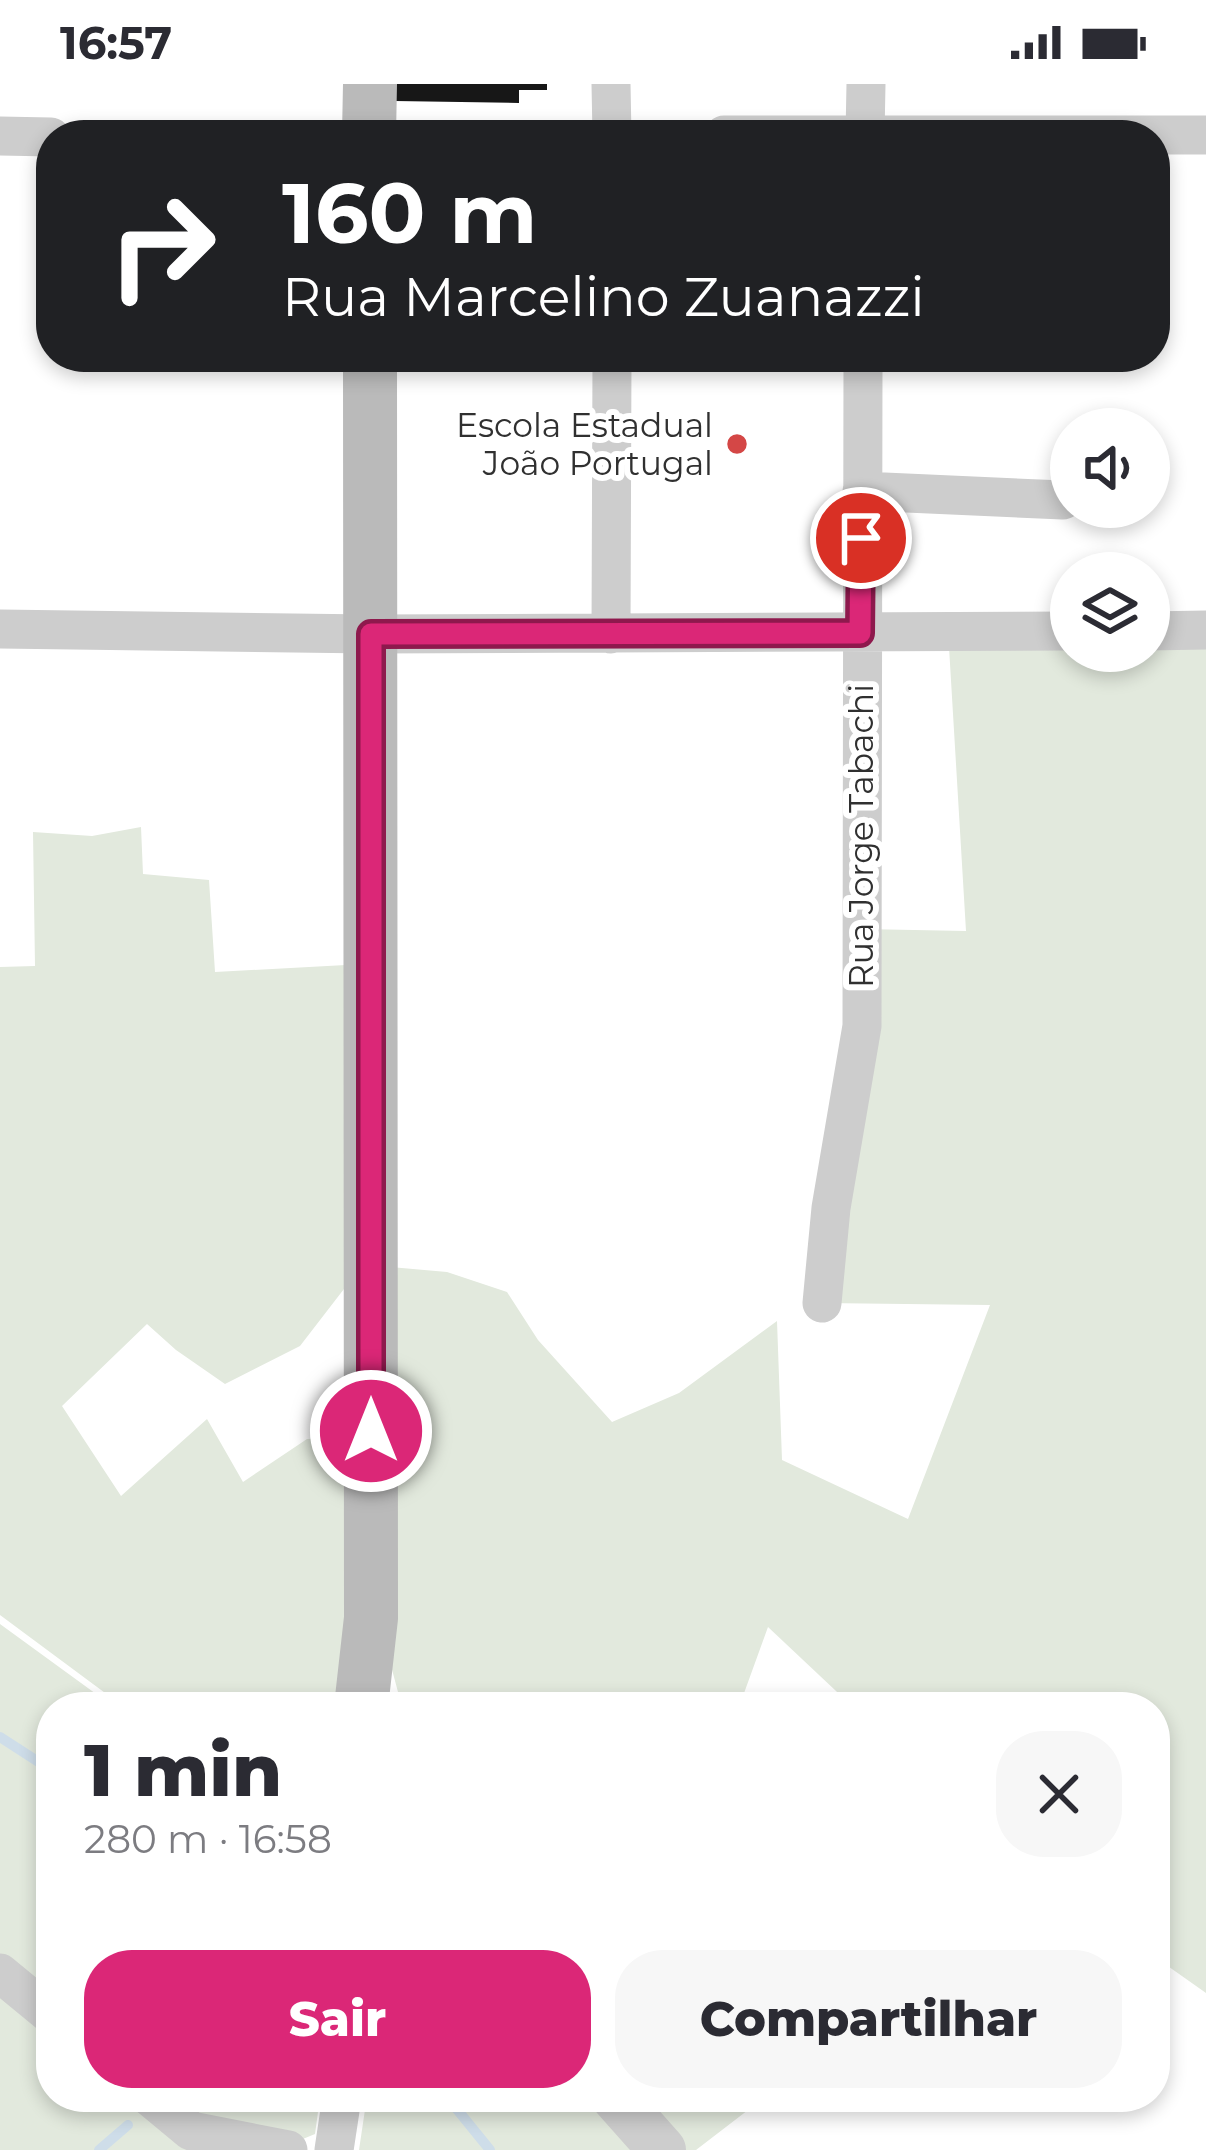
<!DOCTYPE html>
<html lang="pt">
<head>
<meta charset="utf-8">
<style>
	body { margin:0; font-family:Montserrat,sans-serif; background:#f7f7f7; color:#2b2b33; height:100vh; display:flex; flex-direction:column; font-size:45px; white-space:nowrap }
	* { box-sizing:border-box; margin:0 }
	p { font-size:39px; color:#7c7c81 }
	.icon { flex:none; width:66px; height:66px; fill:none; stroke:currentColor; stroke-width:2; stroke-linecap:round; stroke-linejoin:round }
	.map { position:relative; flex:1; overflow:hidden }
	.panel { position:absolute; left:36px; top:1608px; width:1134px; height:420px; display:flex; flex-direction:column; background:#fff; border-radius:48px; box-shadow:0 6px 18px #0003 }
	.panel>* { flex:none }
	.hud { position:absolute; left:36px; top:36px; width:1134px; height:252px; border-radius:48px; box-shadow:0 6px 18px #0003; background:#202124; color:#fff; overflow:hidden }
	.tools { position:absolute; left:1050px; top:324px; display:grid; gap:24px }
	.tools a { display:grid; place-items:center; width:120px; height:120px; border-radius:50%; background:#fff; box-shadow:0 6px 18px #0003; font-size:60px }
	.pin { position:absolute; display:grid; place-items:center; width:102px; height:102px; color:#fff; margin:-51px; border:6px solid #fff; border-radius:50%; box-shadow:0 3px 12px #0007 }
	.me { position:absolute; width:132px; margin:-66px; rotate:0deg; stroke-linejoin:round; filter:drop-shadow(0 0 9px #0008) }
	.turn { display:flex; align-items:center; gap:42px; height:252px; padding:0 48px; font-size:54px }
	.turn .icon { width:156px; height:156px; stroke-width:2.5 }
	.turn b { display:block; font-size:84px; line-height:102px }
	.round { display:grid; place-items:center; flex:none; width:126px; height:126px; border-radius:48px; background:#f7f7f7 }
	.summary { display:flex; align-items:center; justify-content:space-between; height:204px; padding:0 48px }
	h1 { font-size:72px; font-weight:800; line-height:90px }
	.button { display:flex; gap:24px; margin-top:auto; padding:24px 48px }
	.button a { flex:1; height:138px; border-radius:48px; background:#db2777; color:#fff; font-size:48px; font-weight:800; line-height:138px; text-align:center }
	.button a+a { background:#f7f7f7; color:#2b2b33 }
	.status { display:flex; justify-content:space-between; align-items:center; height:84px; padding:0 60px; background:#fff; direction:ltr }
	.status svg { height:33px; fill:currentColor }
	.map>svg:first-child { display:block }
</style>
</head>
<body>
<div class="status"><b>16:57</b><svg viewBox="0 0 49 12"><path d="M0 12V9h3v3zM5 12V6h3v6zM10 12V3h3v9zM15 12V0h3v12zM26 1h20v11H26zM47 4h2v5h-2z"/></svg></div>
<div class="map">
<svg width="1206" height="2066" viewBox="0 0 1206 2066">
	<rect width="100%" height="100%" fill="#fff"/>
	<path fill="#e2e9dd" d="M1149 562H1206V1909L1155 1873V1623H853L768 1543 739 1623H402L378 1533 379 1182 447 1188 507 1208 538 1256 612 1338 679 1309 777 1237 782 1376 908 1435 990 1221 822 1219 862 845 966 847 949 563H1071V567H1149Z
		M141 743 143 790 209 796 215 888 364 880V1179L300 1262 225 1300 176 1266 147 1240 62 1322 121 1412 207 1335 243 1398 307 1355 367 1353 357 1623H124L0 1531V883L35 882 33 748 92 752Z
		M0 1540 114 1623H51V1916L0 1874Z
		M0 1905 51 1948V2013H130L184 2057 224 2066H0Z
		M168 2013H320L315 2050 298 2057 195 2035Z
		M362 2013H608L654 2066H359L366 2019Z
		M624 2013H765L696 2066H671Z"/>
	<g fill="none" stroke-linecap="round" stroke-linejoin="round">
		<path stroke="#cedde9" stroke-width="10" d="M0 1653 51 1686
			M447 2013 490 2066
			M99 2066 128 2041"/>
	</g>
	<path fill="#171717" d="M396 0H547V6H519V19L395 17Z"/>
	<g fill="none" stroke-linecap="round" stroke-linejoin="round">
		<path stroke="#cdcdcd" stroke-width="39" d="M611 0 612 51
			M724 51H1206
			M865 51 866 0
			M0 52 51 53
			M862 407 1063 416
			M0 545 371 550 1071 547
			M1149 547 1206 546
			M611 550 612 273
			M822 1219 831 1124 862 942 863 273
			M0 1889 51 1931
			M150 2013 191 2047 288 2066
			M334 2066 342 2013"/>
		<path stroke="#cdcdcd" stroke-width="48" d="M615 2013 662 2066"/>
		<path stroke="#bababa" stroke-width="54" d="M369 51 370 0
			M361 1623 371 1534 370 273"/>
	</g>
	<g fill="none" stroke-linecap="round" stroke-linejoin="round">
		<defs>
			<path id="route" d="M371 1347V550L860 549 861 454"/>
		</defs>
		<use href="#route" stroke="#8e194d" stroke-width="30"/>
		<use href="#route" stroke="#db2777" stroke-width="21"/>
	</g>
	<circle fill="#d44746" stroke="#fff" stroke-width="4.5" cx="737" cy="360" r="12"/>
	<g text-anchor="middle" stroke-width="12" stroke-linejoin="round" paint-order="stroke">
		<g font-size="33" fill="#303030" stroke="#fff" text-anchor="end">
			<text x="713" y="353">Escola Estadual<tspan x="713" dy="38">João Portugal</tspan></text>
		</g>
		<g font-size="33" fill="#303030" stroke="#fff">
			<text transform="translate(861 752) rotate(-90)" y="12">Rua Jorge Tabachi</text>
		</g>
	</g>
</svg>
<div class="tools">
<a><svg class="icon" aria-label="sound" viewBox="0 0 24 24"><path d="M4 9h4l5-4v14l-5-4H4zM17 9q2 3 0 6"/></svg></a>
<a><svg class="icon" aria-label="layers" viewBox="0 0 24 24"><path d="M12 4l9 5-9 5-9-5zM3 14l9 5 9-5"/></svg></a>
</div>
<div class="pin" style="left:861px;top:454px;background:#d93025"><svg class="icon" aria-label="arrive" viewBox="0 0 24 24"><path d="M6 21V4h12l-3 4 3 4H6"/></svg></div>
<svg class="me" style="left:371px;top:1347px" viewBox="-20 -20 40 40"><circle r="17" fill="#db2777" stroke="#fff" stroke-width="3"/><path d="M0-11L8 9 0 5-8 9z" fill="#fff"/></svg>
<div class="hud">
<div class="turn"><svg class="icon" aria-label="right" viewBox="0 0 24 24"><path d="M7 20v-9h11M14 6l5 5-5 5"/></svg><div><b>160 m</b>Rua Marcelino Zuanazzi</div></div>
</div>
<section class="panel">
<div class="summary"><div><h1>1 min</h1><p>280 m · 16:58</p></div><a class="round"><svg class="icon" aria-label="close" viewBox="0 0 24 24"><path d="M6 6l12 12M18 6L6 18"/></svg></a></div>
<div class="button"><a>Sair</a><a>Compartilhar</a></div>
</section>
</div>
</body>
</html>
